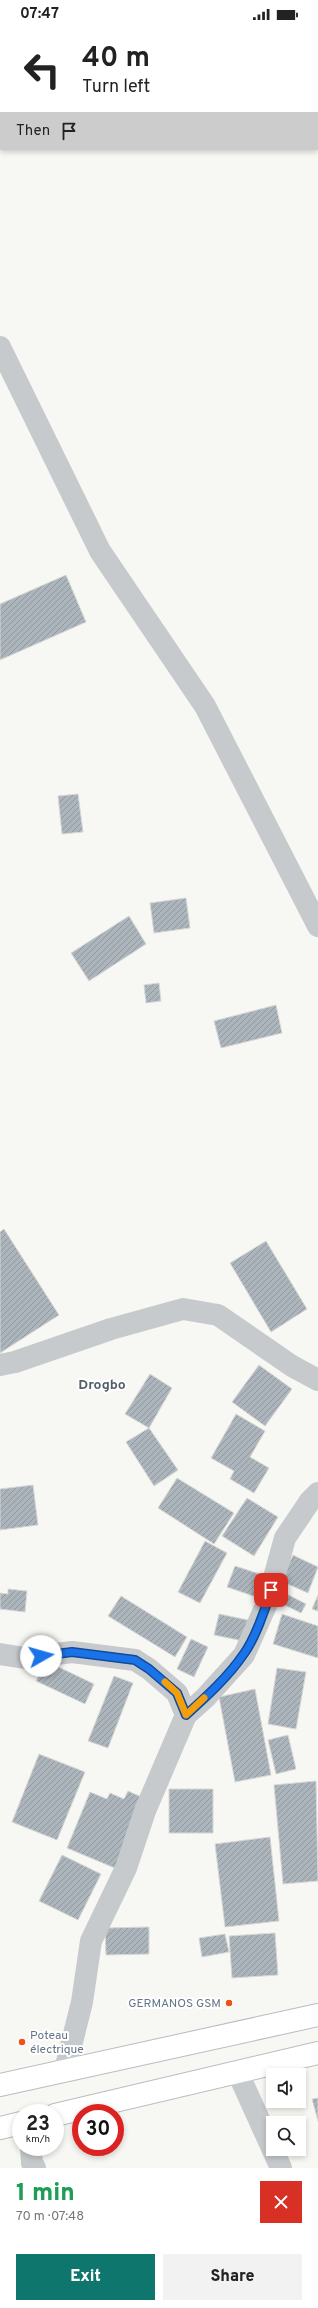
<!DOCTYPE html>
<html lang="en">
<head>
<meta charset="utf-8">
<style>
	body { margin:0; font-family:Overpass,sans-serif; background:#f2f2f2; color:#222; height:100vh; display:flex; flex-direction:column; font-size:15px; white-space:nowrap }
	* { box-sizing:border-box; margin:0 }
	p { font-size:13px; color:#767676 }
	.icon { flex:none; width:22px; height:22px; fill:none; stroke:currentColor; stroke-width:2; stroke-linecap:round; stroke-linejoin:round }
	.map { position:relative; height:2140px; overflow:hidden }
	.side { display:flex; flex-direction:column; background:#fff; flex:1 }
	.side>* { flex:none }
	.hud { position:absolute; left:0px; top:0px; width:318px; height:122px; box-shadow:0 2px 6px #0003; background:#fff; color:#222; overflow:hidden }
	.buttons { position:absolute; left:266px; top:2040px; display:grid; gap:8px }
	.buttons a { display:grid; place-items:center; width:40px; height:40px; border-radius:0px; background:#fff; box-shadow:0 2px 6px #0003; font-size:20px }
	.speed { position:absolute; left:12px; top:2076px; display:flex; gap:8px; font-size:20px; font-weight:700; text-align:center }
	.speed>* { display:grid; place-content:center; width:52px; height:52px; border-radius:50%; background:#fff; box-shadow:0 2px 6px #0003; line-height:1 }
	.speed small { font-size:10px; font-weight:400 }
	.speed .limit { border:6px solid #d22; background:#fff; color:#111 }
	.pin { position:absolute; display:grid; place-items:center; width:34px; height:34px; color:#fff; margin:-17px; border-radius:8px; box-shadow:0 2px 6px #0006 }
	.me { position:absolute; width:44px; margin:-22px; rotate:83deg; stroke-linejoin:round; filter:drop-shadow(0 0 3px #0008) }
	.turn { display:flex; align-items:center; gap:14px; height:84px; padding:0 16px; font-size:18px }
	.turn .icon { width:52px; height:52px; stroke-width:2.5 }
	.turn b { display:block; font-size:28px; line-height:34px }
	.then { display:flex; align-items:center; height:38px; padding:0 16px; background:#0003; gap:8px; font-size:15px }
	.round { display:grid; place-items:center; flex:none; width:42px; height:42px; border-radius:0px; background:#f2f2f2 }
	.overview { display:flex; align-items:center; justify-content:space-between; height:68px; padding:0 16px }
	h1 { font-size:24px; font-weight:800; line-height:30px; color:#1e9e55 }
	.action { display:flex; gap:8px; margin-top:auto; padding:8px 16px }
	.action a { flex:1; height:46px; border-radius:0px; background:#0f766e; color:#fff; font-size:16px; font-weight:800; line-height:46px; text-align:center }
	.action a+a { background:#f2f2f2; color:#222 }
	.status { display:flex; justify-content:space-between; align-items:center; height:28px; padding:0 20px; background:#fff; direction:ltr }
	.status svg { height:11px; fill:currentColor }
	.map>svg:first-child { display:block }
</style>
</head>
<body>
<div class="status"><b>07:47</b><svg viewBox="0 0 49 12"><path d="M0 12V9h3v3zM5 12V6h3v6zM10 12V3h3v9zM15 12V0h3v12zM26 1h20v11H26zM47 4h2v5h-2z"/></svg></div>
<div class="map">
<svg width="318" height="2140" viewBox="0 0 318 2140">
	<defs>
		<pattern id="building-hatch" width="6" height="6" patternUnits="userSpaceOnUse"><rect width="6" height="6" fill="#acb5bb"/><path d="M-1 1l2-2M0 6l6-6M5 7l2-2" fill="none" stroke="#90989e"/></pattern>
	</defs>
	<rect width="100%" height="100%" fill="#f7f7f3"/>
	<path fill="url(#building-hatch)" stroke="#d8d8d6" d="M66 547 86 594 0 632V576Z
		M78 766 83 804 62 806 58 768Z
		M186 870 190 900 154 905 150 875Z
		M129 888 146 916 89 953 71 925Z
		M159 955 161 973 146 975 144 957Z
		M276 977 282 1005 221 1020 214 993Z
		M4 1201 59 1287 0 1325V1204Z
		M266 1213 307 1281 271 1304 230 1235Z
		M259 1337 292 1361 265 1398 232 1374Z
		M150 1346 172 1360 149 1400 125 1386Z
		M236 1386 265 1403 250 1429 269 1440 254 1465 230 1451 234 1443 211 1430Z
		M149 1400 178 1442 154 1458 126 1414Z
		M177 1450 234 1485 214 1516 158 1480Z
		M33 1457 38 1497 0 1502V1461Z
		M247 1470 278 1489 254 1528 222 1508Z
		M205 1513 227 1525 200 1575 178 1564Z
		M293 1527 318 1539 308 1565 281 1553Z
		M235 1538 269 1549 262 1571 227 1559Z
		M8 1561 27 1563 25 1584 0 1581V1565L8 1566Z
		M283 1564 306 1576 301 1585 278 1574Z
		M318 1567V1583L312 1581Z
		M121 1568 187 1609 175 1629 108 1588Z
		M219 1586 248 1592 243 1613 214 1607Z
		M282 1586 318 1598V1630L273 1616Z
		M191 1611 208 1619 194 1649 177 1641Z
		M46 1633 94 1656 85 1676 36 1653Z
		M277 1640 306 1644 296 1701 268 1696Z
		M114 1648 133 1655 108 1720 88 1713Z
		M255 1661 271 1747 235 1754 219 1669Z
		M288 1707 296 1741 276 1746 268 1712Z
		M39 1726 85 1744 57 1812 12 1794Z
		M316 1753 318 1853 283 1856 274 1757Z
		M169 1761H213V1805H169Z
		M128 1763 146 1771 117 1841 67 1820 90 1764 107 1771 110 1765 124 1771Z
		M270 1809 279 1893 225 1899 215 1816Z
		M62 1827 101 1846 78 1892 39 1873Z
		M149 1899V1926L106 1927 105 1900Z
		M275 1905 278 1947 232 1950 229 1908Z
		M225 1906 229 1924 202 1929 199 1910Z
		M318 2070V2093L312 2071Z"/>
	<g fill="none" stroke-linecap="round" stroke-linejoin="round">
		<defs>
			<path id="major" d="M0 2057 318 1987
				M55 2087 318 2025
				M0 2100 21 2095"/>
		</defs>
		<use href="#major" stroke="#b9bdc1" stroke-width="24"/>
		<path stroke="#c6cacd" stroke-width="22" d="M0 319 100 523 205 678 318 898
			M0 1337 15 1334 111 1301 183 1281 218 1287 292 1338 318 1352
			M0 1626 25 1630 72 1624 135 1632 149 1641 177 1665 186 1687 145 1783 126 1840 91 1913 82 1974 65 2042
			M186 1687 205 1670 244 1627 267 1575 285 1510 310 1473 318 1465
			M238 2045 281 2140
			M31 2119 32 2135 35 2140"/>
		<use href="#major" stroke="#fff" stroke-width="22"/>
	</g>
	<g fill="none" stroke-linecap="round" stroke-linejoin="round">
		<defs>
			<path id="route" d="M41 1628 72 1624 135 1632 149 1641 177 1665 186 1687C206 1669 228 1649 243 1627 254 1613 266 1580 271 1562"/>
		</defs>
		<use href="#route" stroke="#114b97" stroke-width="10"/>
		<use href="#route" stroke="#1a73e8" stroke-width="7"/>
		<path stroke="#f59e0b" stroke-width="7" d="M165 1654 177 1665 186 1687 204 1670"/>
	</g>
	<g fill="#f0511a" stroke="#fff" stroke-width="1.5">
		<circle cx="229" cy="1975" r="4"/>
		<circle cx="22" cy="2014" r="4"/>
	</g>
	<g text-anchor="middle" stroke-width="4" stroke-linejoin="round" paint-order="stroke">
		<g font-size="12" fill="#637687" stroke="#fff" text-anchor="end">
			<text x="221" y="1979">GERMANOS GSM</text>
			<text x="30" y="2011" text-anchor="start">Poteau<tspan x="30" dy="14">électrique</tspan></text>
		</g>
		<g font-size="14" font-weight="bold" fill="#525f6b" stroke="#fff">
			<text x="102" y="1361">Drogbo</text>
		</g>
	</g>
</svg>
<div class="buttons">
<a><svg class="icon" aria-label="sound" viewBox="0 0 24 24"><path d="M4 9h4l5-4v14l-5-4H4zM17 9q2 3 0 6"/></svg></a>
<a><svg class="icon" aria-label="search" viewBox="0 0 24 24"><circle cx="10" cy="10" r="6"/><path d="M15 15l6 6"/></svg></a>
</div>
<div class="speed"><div>23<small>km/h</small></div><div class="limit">30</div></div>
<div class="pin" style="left:271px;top:1562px;background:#d93025"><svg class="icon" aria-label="arrive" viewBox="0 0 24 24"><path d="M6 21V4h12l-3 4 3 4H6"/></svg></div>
<svg class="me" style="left:41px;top:1628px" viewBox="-20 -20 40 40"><circle r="19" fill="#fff"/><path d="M0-13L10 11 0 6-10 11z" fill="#1a73e8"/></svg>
<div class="hud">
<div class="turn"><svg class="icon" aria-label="left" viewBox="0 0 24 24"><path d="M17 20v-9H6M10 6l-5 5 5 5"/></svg><div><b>40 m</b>Turn left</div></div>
<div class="then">Then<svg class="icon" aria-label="arrive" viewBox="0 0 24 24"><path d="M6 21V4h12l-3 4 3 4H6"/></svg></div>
</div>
</div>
<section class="side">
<div class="overview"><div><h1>1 min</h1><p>70 m · 07:48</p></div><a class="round" style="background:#d93025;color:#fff"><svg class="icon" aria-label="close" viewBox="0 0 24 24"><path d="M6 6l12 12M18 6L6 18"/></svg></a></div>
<div class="action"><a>Exit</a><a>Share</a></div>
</section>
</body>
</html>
